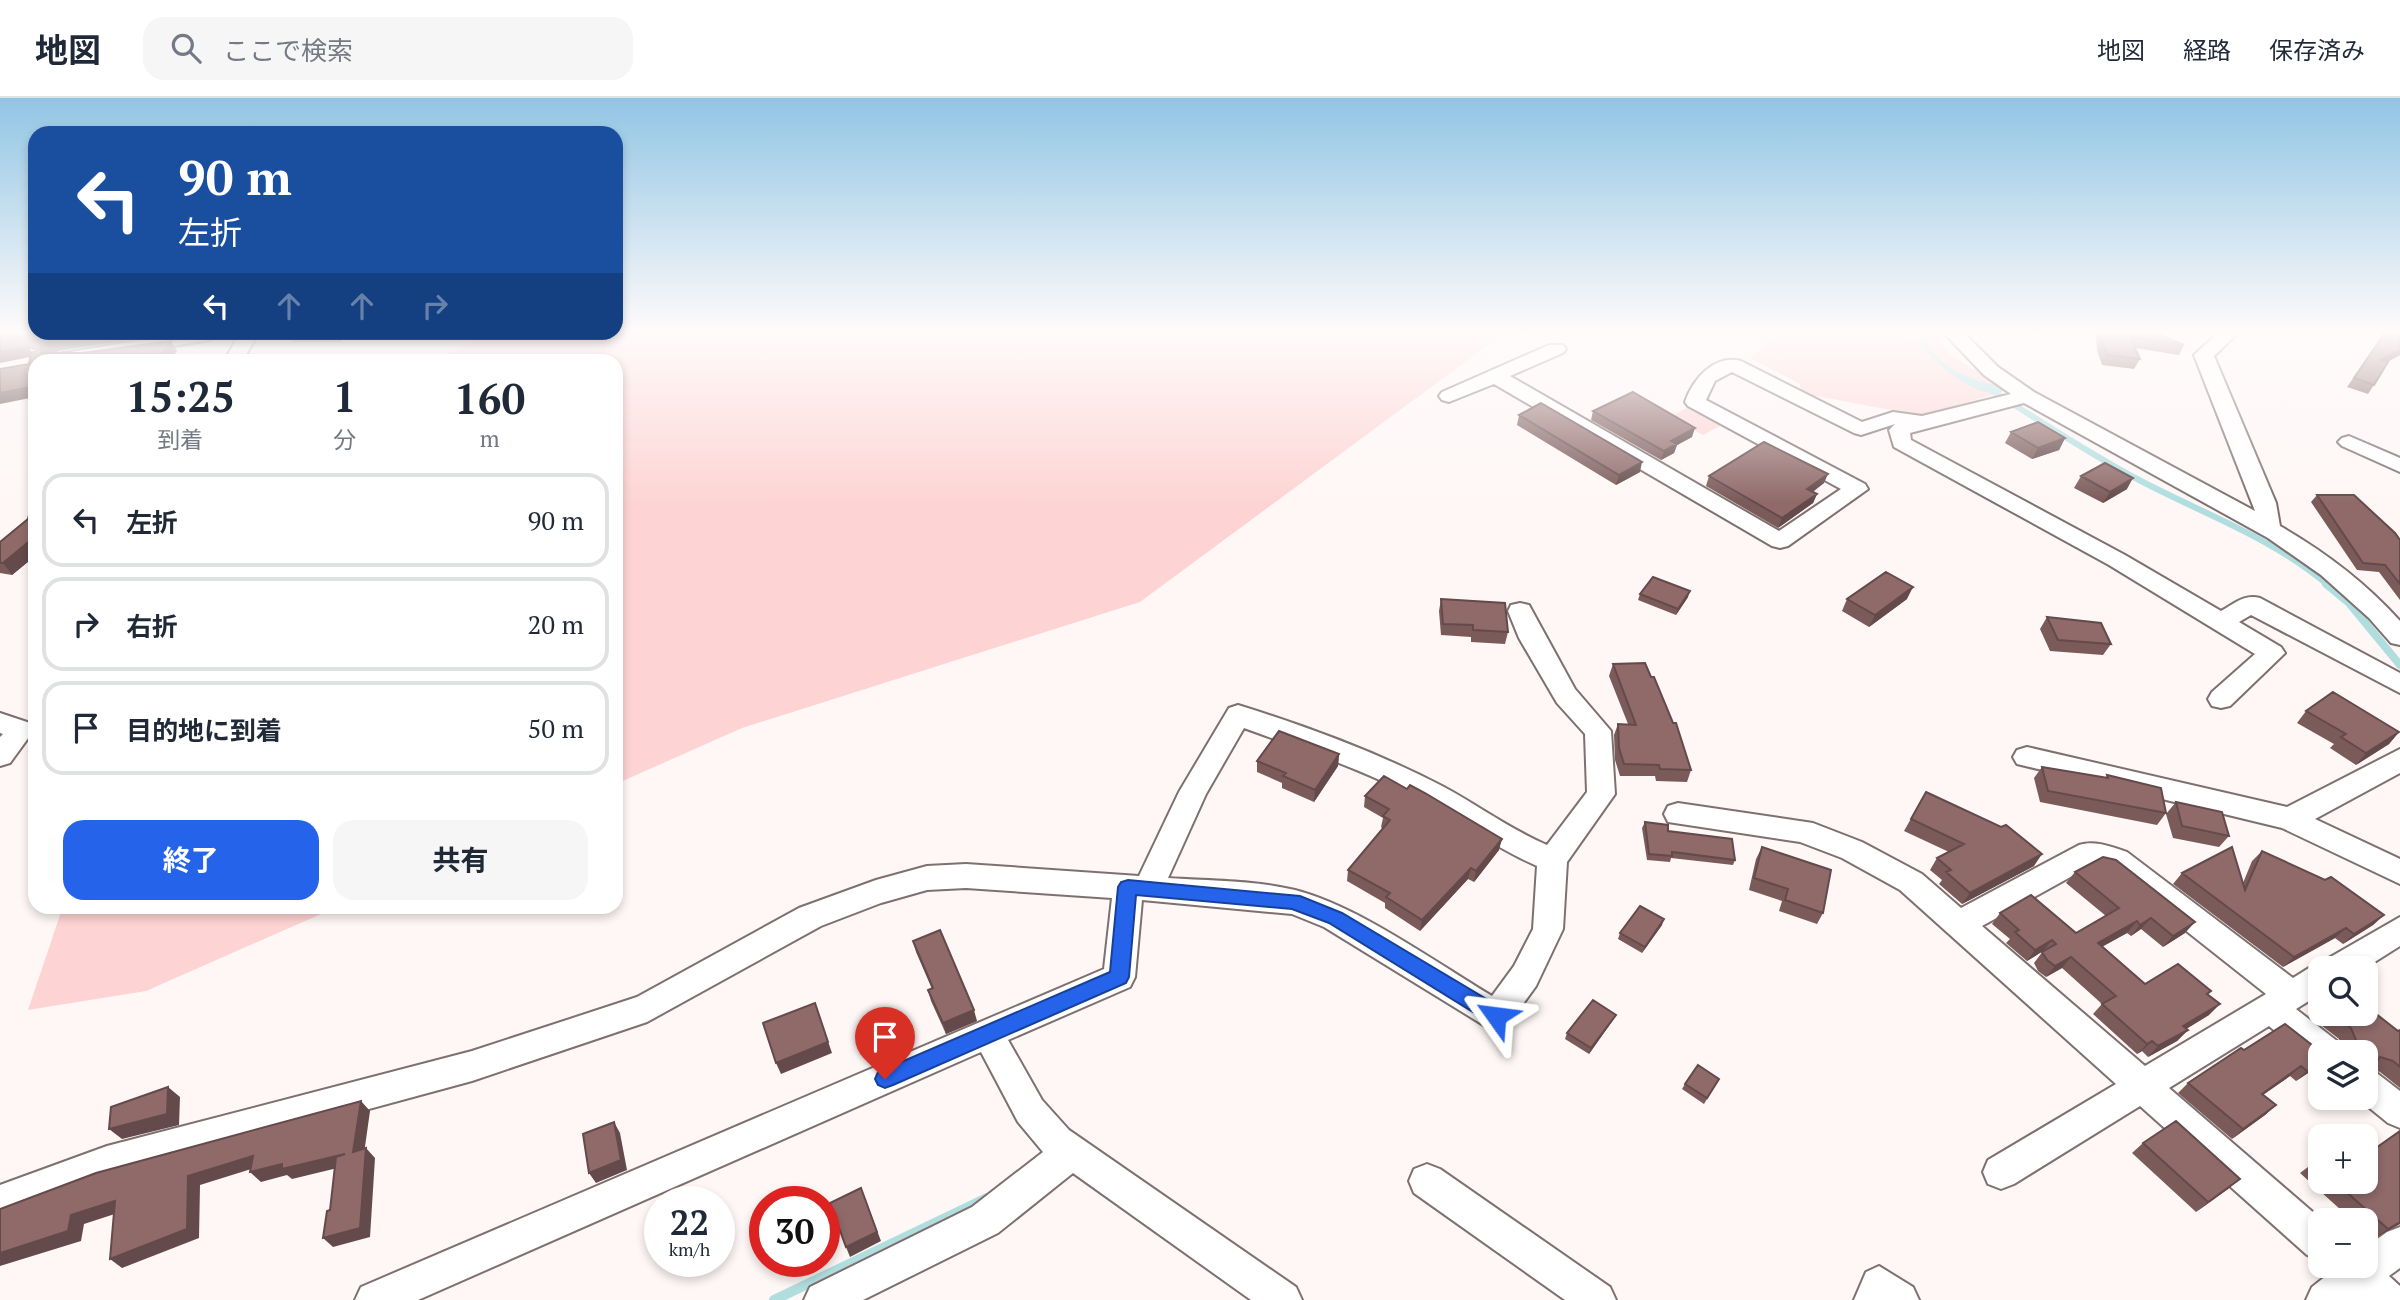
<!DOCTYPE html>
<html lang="ja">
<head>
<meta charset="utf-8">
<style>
	body { margin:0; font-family:"PT Serif","Noto Sans JP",serif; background:#f6f6f7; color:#1f2937; height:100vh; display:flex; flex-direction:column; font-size:26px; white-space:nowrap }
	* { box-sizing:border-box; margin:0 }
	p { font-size:23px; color:#747a83 }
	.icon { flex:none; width:38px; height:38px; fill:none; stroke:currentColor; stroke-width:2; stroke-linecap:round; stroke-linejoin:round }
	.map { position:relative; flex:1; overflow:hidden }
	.drawer { position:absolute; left:28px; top:256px; width:595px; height:560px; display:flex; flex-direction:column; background:#fff; border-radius:21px; box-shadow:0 4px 10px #0003 }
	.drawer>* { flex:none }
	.banner { position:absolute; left:28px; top:28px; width:595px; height:214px; border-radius:21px; box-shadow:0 4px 10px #0003; background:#1a4fa0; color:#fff; overflow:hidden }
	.tools { position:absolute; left:2308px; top:858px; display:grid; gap:14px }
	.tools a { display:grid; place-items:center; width:70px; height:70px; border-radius:14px; background:#fff; box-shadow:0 4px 10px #0003; font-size:35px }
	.speed { position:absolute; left:644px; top:1088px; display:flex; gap:14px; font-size:35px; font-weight:700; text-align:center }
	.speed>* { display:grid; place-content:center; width:91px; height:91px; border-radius:50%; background:#fff; box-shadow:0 4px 10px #0003; line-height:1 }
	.speed small { font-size:18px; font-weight:400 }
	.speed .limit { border:10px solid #d22; background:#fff; color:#111 }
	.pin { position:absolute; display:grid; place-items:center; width:60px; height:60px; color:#fff; margin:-72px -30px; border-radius:50% 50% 50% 0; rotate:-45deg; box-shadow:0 0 7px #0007 }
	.pin .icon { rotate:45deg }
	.me { position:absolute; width:77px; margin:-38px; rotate:301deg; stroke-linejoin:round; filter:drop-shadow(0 0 5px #0008) }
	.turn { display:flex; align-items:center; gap:24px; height:147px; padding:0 35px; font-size:32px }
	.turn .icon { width:91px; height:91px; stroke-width:2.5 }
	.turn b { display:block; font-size:49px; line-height:60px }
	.lanes { display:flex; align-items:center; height:66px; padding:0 35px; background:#0003; justify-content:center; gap:35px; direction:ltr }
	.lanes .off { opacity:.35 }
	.eta { display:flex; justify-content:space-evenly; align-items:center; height:119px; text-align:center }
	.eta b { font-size:42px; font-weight:700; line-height:49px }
	.action { display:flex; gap:14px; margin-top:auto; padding:14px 35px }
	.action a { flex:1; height:80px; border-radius:21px; background:#2563eb; color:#fff; font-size:28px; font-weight:700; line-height:80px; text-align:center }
	.action a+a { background:#f6f6f7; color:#1f2937 }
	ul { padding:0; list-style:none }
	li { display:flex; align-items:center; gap:21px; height:94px; margin:0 14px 10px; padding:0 21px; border:4px solid #e0e1e3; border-radius:21px }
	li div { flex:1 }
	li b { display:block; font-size:26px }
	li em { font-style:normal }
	header { display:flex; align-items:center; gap:42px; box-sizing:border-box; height:98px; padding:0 35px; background:#fff; border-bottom:2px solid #e0e1e3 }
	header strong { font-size:33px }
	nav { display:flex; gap:38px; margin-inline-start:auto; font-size:24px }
	.search { width:490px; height:63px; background:#f6f6f7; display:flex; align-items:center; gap:18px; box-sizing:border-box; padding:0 24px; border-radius:21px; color:#747a83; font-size:26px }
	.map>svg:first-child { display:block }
</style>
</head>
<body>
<header>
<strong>地図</strong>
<div class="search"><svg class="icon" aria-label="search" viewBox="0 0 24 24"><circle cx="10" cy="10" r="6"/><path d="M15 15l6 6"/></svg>ここで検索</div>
<nav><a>地図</a><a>経路</a><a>保存済み</a></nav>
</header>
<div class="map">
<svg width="2400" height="1202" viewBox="0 0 2400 1202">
	<rect width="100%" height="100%" fill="#fef7f6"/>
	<path fill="#fdd4d3" d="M483 236H1503L1140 504 742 630 616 686V262H438Z
		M1779 236H1934L1951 257 2003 289 2002 294 1928 316H1912L1800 295V286L1750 260Z
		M1690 308 1724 326 1703 337 1670 319Z
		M63 808H337V809L146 893 28 912Z"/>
	<path fill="#b0dedf" d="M1912 236H1921C1938 270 1968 281 2003 289L2002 294C1972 302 1927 258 1912 236Z"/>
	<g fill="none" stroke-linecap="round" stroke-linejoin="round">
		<path stroke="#b0dedf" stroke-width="6" d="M1989 291C2039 322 2089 356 2141 383 2208 418 2269 438 2328 487"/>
		<path stroke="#b0dedf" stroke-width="8" d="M2326 486 2349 505 2400 567"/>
		<path stroke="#b0dedf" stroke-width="10" d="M774 1202 987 1100"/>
		<defs>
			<path id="minor" d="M179 236H220L210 242 89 262H48L58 256Z
				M239 236H258L243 262H225Z
				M1945 236H1965L1998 269 2034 294 2255 413 2194 257 2217 236H2237L2214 258 2276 405 2280 428C2325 454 2366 485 2400 523V547L2391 545 2369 520 2321 477 2268 440 2024 305 1910 335 1911 342 2125 457 2221 513C2234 506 2244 496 2260 500L2400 575V595L2251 517 2239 524 2281 549 2285 555 2230 608 2221 610 2212 608 2208 601 2212 594 2255 556 2109 467 1894 349 1889 332 1895 326 1861 337 1854 335 1732 274 1715 283 1706 302 1865 386 1868 391 1788 448 1780 450 1772 448 1494 286 1449 304 1442 302 1439 298 1442 294 1549 247H1563L1566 251 1563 255 1510 278 1779 433 1841 391 1688 308 1685 304C1693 281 1714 256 1741 263L1862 324 1893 314 1922 318 2011 296 1984 277Z
				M2349 338 2400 360V374L2342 348 2338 344 2342 340Z
				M1520 505 1529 507 1575 591 1611 633 1615 696 1567 764 1563 831 1536 888 1507 928 1496 932 1485 928 1324 829 1292 816 1142 802 1135 879 1130 889 1008 942 1042 1002 1069 1032 1296 1189 1302 1202H1251L1073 1075 998 1135 863 1202H804L810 1189 972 1109 1043 1054 1018 1024 981 954 418 1202H355L361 1189 1104 871 1112 800 966 790 927 792 881 805 821 828 647 924 472 983 107 1082 0 1123V1087L107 1048 472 953 637 899 799 810 876 782 927 768 966 766 1139 778 1179 694 1229 610 1238 607C1306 628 1381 656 1444 689 1479 708 1510 731 1547 747L1587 694 1585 636 1557 605 1519 540 1508 513 1511 507ZM1244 630C1304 652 1368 673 1424 704 1463 726 1496 750 1537 768L1533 831 1514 868 1492 898C1435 864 1358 808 1295 792 1255 782 1209 783 1168 780L1206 696Z
				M0 615 30 625 34 632 10 665 0 668V639L3 636 0 635Z
				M2027 649 2287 709 2400 651V675L2315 721 2400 761V786L2282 730 2017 666 2013 659 2017 652Z
				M1678 705 1813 725 1862 744 1922 776 1961 810 2079 747C2095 742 2112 749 2127 754L2293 880 2309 870 2323 868 2327 861 2400 819V848L2365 870H2320V896L2296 911 2337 943 2341 954H2320V967L2313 965 2269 928 2169 990 2322 1122 2320 1162 2307 1157 2140 1008 2014 1086 2001 1091 1988 1086 1983 1074 1988 1062 2116 986 1900 792 1842 760 1800 744 1668 724 1664 716 1668 708ZM2092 767 2108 771 2266 896 2145 968 1982 828Z
				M2366 972 2378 976 2400 993V1030L2388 1025 2356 999H2366Z
				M1427 1066 1440 1071 1610 1189 1616 1202H1565L1414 1095 1409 1083 1414 1071Z
				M2400 1129V1170L2389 1178 2400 1188V1202H2306L2312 1189 2331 1174 2328 1167H2366V1149L2387 1134Z
				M1879 1168 1913 1189 1919 1202H1854L1866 1174Z"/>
		</defs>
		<use href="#minor" stroke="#7e706f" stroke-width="4"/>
		<use href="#minor" fill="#fff" fill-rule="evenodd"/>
	</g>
	<path fill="#7b5b5a" d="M288 236H346L341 244H292Z
		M2096 236H2158L2184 247 2179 257 2135 250 2140 261 2134 271 2102 267 2097 252Z
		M2384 236H2400V257L2387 264 2374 287 2368 296 2347 289Z
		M1593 313 1692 339 1677 347 1674 355 1661 362 1591 322Z
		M1519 317 1640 374 1616 387 1517 327Z
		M2011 334 2065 340 2059 352 2032 361 2005 345Z
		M1709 378 1824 385 1813 394 1817 396 1813 405 1778 430 1706 388Z
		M2081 378 2127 391 2103 405 2074 390Z
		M2317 397 2400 442V502L2379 474 2357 472 2311 404Z
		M35 416V458L12 477 0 475V444Z
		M1640 496 1688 499 1676 517 1638 502Z
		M1441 501 1508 534 1505 546 1471 544V539L1441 537 1439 513Z
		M1847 501H1907L1869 529 1842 513Z
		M2047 519 2111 546 2103 557 2050 553 2040 531Z
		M1613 566 1691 672 1687 684 1656 683 1655 678H1620L1615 662 1614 637 1618 626H1628L1609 578Z
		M2306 613 2399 634 2389 646 2356 667 2330 650 2334 646 2297 625Z
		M1339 656 1338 668 1314 704 1282 690V685L1257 674V663Z
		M2042 669 2106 680 2107 677 2166 715 2157 727 2040 704 2034 680Z
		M1926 694 2034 768 1962 806 1939 786 1942 782 1930 772 1937 760 1949 754 1904 733Z
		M1365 698 1499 752 1474 784 1468 781 1420 833 1385 810V805L1347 783 1348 772 1383 731 1381 729 1383 720 1364 709Z
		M2176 704 2229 738 2219 749 2173 740 2166 716Z
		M1645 724 1668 733 1735 762 1733 767 1671 760 1670 764 1647 762 1642 730Z
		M1762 749 1823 815 1817 826 1779 813 1782 803 1749 792 1756 761Z
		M2262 753 2384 817 2373 827 2343 846 2335 840 2283 869 2173 786 2182 775 2243 785 2252 763Z
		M2075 774 2185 835 2163 849 2141 831 2131 838 2127 835 2102 849 2145 886 2208 896 2209 917 2186 931 2188 932 2177 943 2148 959 2142 953 2137 956 2093 916 2102 906 2062 870 2046 879 2038 873 2034 865 2043 853 2027 863 2006 845 2010 841 1992 826 2000 815 2076 835 2106 818 2066 785Z
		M1662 827 1642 855 1618 841 1620 835Z
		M913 843 977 923 946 936 931 903 928 892 932 891 916 854Z
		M2320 906V915H2366L2398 933 2400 932V990L2380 974 2369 970 2366 973V954H2343L2339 941 2308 917Z
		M1613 922 1589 956 1565 941 1567 935Z
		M2244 952 2317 969 2296 983 2290 978 2263 997 2276 1007 2265 1017 2232 1041 2178 995 2188 985Z
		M1719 981 1704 1006 1682 991 1685 986Z
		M2143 1045 2228 1091 2196 1114 2132 1055Z
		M2320 1060V1083H2366L2400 1126 2373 1141 2366 1134V1122H2352L2300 1075Z"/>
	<path fill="#644a4a" d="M101 236H135V241L58 253 47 260 41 255 40 250 51 244Z
		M337 236H346L341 244Z
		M171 243 177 253 170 262H157Z
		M28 249 35 258 0 265V254Z
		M2400 252V257L2374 271 2380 262Z
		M35 288V299L0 306V295Z
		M1695 330 1692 339 1677 347 1674 355 1661 362 1664 353 1671 343Z
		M2065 340 2059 352 2032 361 2038 350Z
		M1642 364 1640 374 1616 387 1619 377Z
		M1828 376 1824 385 1803 400 1807 391Z
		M2133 380 2127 391 2103 405 2110 394Z
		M1817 396 1813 405 1778 430 1782 420Z
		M32 441 35 445V458L12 477 3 465Z
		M1913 489 1907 501 1869 529 1875 517Z
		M1690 493 1688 499 1676 517 1678 511Z
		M2399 634 2389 646 2356 667 2366 655Z
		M1339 656 1338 668 1314 704 1315 692Z
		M1502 741 1499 752 1474 784 1476 773Z
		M2042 756 2034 768 1962 806 1970 795Z
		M1471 770 1468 781 1420 833 1422 822Z
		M2384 817 2373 827 2343 846 2354 836Z
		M2151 820 2141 831 2131 838 2140 827Z
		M1664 821 1662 827 1642 855 1645 849Z
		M2137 823 2127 835 2088 856 2098 845Z
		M2195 824 2185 835 2163 849 2173 838Z
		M2346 830 2335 840 2283 869 2294 859Z
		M2052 842 2043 853 2027 863 2035 852Z
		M2071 859 2062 870 2046 879 2055 868Z
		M815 905 832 955 781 976 776 965Z
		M2220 906 2209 917 2173 939 2183 928Z
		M974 912 977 923 946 936 943 925Z
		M1616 917 1613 922 1589 956 1591 950Z
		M2188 932 2177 943 2148 959 2158 948Z
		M2152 943 2142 953 2137 956 2147 946Z
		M2320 964V966L2317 969 2296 983 2307 973Z
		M2301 968 2290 978 2251 1005 2262 996Z
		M168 989 180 999 179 1027 122 1041 109 1031Z
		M361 1003 370 1013 363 1063 353 1054Z
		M2276 1007 2265 1017 2232 1041 2243 1031Z
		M614 1024 620 1035 627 1072 596 1085 589 1075Z
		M366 1050 375 1060 370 1139 333 1149 323 1140Z
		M345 1056 354 1066 292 1081 287 1077 261 1084 250 1074 282 1066Z
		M253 1058 264 1067 200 1087 199 1140 122 1170 110 1161 188 1078Z
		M2240 1081 2228 1091 2196 1114 2208 1104Z
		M861 1090 881 1143 850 1159 846 1149Z
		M115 1103 127 1112 84 1126 81 1143 0 1168V1155L71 1117Z
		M2400 1124V1126L2373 1141 2388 1131Z"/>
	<path fill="#8f6a69" stroke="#644a4a" stroke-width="2" d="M9 236H101L51 244 40 250 41 255H83L171 243 157 262H35V288L0 295V271L29 266 31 255 37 252 28 249 0 254V237Z
		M2102 236H2158L2184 247 2130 239 2140 261 2108 257 2102 243Z
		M2384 236H2400V252L2380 262 2388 264 2374 287 2354 280Z
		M1633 294 1695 330 1671 343 1677 346 1664 353 1593 313Z
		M1541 305 1642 364 1619 377 1519 317Z
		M2038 324 2065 340 2038 350 2011 334Z
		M1764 344 1828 376 1807 391 1817 396 1782 420 1709 378Z
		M2105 365 2133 380 2110 394 2081 378Z
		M2317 397H2354L2395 435 2400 442V486L2385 467 2363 465Z
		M35 416V441H32L3 465H0V444L28 421 29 417Z
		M1886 474 1913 489 1875 517 1847 501Z
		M1653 479 1690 493 1678 511 1640 496Z
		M1441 501 1505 505 1508 534 1473 532V527L1443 526Z
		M2047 519 2101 525 2111 546 2058 542Z
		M1645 565 1651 579H1654L1673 625H1676L1691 672 1660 671 1659 667 1624 666 1619 650 1618 626 1636 627 1613 566Z
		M2333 594 2399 634 2366 655 2341 639 2346 636 2306 613Z
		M1279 633 1339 656 1315 692 1283 678 1286 675 1257 663Z
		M2042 669 2108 680 2107 677 2161 690 2166 715 2048 693Z
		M1384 678 1407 691 1410 687 1425 695 1502 741 1476 773 1471 770 1422 822 1386 799 1390 795 1348 772 1390 722 1383 718 1389 711 1365 698Z
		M1926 694 2001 729 2006 727 2042 756 1970 795 1946 774 1951 772 1937 760 1964 746 1911 721Z
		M2176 704 2222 714 2229 738 2182 728Z
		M1645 724 1668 727V733L1732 741 1735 762 1672 754V758L1649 756Z
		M1762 749 1831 772 1823 815 1785 802 1788 791 1754 780Z
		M2232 749 2245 792 2262 753 2325 782 2331 779 2384 817 2354 836 2346 830 2294 859 2182 775Z
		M2103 759 2116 762 2195 824 2173 838 2151 820 2140 827 2137 823 2098 845 2145 886 2178 866 2211 893 2207 896 2220 906 2183 928 2188 932 2158 948 2152 943 2147 946 2102 906 2116 898 2071 859 2055 868 2047 862 2042 854 2056 846 2052 842 2035 852 2015 834 2019 832 2000 815 2031 797 2076 835 2119 810 2075 774Z
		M1640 808 1664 821 1645 849 1620 835Z
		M940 832 974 912 943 925 928 892 933 890 913 843Z
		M1593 902 1616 917 1591 950 1567 935Z
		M815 905 828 944 776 965 763 925Z
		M2366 908 2398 933 2400 932V969L2393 963 2380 959 2376 964 2366 956V954H2364L2354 946 2356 942 2351 930 2332 915H2366Z
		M2285 926 2321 954 2320 964 2307 973 2301 968 2262 996 2276 1007 2243 1031 2188 985 2241 950 2244 952Z
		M1698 967 1719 981 1707 1000 1685 986Z
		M168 989 167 1016 109 1031 111 1009Z
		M361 1003 353 1054 366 1050 360 1130 323 1140 327 1113 330 1112 336 1059 345 1056 282 1071V1066L250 1074 253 1058 188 1078 187 1131 110 1161 115 1103 71 1117 68 1133 0 1155V1111L96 1075Z
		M2176 1023 2240 1081 2208 1104 2143 1045Z
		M614 1024 621 1062 589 1075 583 1036Z
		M2400 1033V1124L2388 1131 2334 1083H2366V1057Z
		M2320 1060V1072L2313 1065Z
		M861 1090 877 1134 846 1149 830 1105Z"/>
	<linearGradient id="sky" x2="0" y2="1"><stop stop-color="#91c5e4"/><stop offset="0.58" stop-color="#fffbfb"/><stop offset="1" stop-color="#fffbfb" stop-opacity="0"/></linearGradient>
	<rect width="2400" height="404" fill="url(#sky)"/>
	<path fill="#2563eb" stroke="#184099" stroke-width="2" d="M1128 782 1300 798 1342 815 1503 911 1506 918 1503 924 1496 926 1489 924 1329 825 1292 811 1136 797 1129 879 1126 885 893 987 885 990 878 987 875 981 878 974 1110 874 1118 789 1121 784Z"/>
</svg>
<div class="tools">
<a><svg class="icon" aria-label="search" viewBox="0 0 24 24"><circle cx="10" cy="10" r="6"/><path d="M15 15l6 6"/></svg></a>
<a><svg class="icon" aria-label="layers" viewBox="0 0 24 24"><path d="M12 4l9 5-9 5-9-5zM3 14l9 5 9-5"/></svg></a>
<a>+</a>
<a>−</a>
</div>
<div class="speed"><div>22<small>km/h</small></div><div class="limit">30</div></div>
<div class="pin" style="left:885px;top:981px;background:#d93025"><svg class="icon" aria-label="arrive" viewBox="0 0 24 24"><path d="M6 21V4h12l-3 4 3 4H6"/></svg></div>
<svg class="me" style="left:1496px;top:918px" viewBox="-20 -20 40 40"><path d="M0-17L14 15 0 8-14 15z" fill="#2563eb" stroke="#fff" stroke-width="4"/></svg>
<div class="banner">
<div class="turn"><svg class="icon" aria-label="left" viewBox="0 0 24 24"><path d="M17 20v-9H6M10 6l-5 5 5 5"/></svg><div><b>90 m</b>左折</div></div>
<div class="lanes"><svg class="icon" aria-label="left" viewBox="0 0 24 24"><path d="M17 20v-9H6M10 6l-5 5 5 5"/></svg><svg class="icon off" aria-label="ahead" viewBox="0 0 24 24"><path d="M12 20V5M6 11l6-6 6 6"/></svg><svg class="icon off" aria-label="ahead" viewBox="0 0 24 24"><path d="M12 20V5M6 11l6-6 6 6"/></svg><svg class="icon off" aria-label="right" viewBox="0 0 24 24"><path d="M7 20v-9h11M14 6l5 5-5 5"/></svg></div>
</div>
<section class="drawer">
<div class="eta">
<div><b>15:25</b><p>到着</p></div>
<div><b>1</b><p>分</p></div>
<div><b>160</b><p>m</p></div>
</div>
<ul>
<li><svg class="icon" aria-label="left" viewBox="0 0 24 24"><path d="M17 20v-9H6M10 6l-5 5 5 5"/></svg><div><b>左折</b></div><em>90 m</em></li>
<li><svg class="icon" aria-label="right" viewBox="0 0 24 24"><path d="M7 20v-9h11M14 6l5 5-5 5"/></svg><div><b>右折</b></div><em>20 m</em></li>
<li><svg class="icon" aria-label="arrive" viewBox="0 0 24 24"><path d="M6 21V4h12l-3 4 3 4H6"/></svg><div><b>目的地に到着</b></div><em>50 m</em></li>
</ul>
<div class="action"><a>終了</a><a>共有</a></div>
</section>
</div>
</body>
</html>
